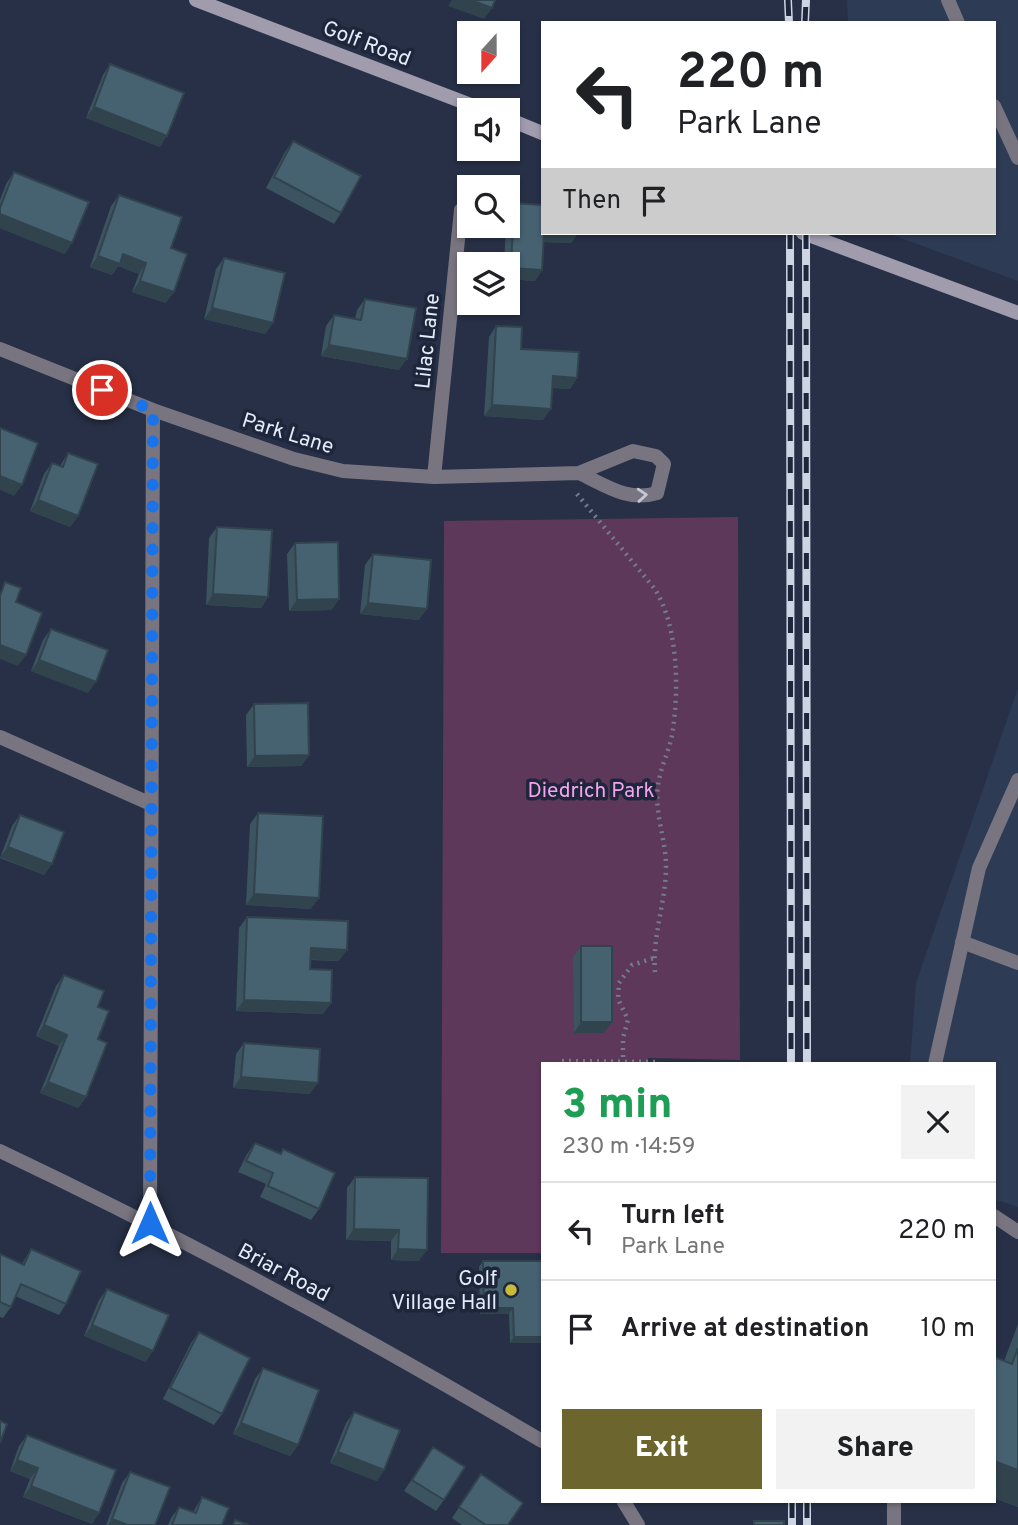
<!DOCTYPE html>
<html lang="en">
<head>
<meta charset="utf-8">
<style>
	body { margin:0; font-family:Overpass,sans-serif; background:#f2f2f2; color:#202124; height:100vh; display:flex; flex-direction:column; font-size:26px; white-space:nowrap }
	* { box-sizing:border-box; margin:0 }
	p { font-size:23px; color:#757577 }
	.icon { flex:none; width:38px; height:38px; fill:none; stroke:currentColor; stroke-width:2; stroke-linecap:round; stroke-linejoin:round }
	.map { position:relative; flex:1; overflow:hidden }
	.side { position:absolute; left:541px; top:1062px; width:455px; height:441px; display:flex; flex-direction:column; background:#fff; border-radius:0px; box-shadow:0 2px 5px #0004 }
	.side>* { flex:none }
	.top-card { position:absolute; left:541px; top:21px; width:455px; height:214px; border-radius:0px; box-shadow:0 2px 5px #0004; background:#fff; color:#202124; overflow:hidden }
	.needle { width:46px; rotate:201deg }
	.buttons { position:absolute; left:457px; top:21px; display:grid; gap:14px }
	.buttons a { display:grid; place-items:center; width:63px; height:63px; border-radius:0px; background:#fff; box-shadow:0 2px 5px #0004; font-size:35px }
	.pin { position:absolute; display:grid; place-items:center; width:60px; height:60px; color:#fff; margin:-30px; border:4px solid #fff; border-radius:50%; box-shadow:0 2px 7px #0007 }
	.me { position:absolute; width:77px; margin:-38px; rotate:0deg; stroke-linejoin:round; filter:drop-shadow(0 0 5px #0008) }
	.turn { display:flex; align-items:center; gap:24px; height:147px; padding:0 21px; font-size:32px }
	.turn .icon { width:91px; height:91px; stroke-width:2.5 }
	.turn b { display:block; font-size:49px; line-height:60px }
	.then { display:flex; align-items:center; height:66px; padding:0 21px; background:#0003; gap:14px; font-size:26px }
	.round { display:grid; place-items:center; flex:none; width:74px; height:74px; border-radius:0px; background:#f2f2f2 }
	.summary { display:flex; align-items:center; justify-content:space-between; height:119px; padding:0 21px }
	h1 { font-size:42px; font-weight:800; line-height:52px; color:#1e9e55 }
	.action { display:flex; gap:14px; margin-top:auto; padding:14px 21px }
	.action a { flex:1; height:80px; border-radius:0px; background:#6c662e; color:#fff; font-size:28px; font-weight:800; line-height:80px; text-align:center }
	.action a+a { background:#f2f2f2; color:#202124 }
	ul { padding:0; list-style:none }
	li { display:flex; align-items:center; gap:21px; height:98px; padding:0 21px; border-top:2px solid #e0e0e0 }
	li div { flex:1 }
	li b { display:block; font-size:26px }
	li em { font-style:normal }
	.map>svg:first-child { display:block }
</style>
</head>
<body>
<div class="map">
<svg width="1018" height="1525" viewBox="0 0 1018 1525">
	<rect width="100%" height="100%" fill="#273046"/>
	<path fill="#2e3b55" d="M847 0H1018V281L887 233H994V23H848Z
		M1018 688V1207L994 1199V1064H910L916 983Z"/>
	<path fill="#5d385a" d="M738 517 740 1060 648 1058V1064H542V1253H441L444 521Z"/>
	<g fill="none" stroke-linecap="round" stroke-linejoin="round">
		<path stroke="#737b8e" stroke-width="4.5" stroke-dasharray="2 5" stroke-linecap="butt" d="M577 494 654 588C678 624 679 687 673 729 671 748 660 767 658 786 654 813 666 839 666 866 666 902 652 936 655 972
			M562 1061 659 1062
			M623 1064V1038L628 1020 618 999 619 983 632 965 654 958"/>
		<path stroke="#787581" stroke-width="14" d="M948 0 958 23
			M994 106 1018 158
			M962 942 1018 963
			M935 1064 979 868 1018 780
			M994 1216 1018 1232
			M894 1502V1525"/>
		<path stroke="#787581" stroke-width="14" d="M0 349 153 410 294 459 343 471 434 477 579 473 633 451 656 456 664 464 657 493C628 502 605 485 579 473
			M434 477 461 210
			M0 737 151 804
			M0 1151C186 1239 366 1337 542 1441
			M150 1223 153 410
			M624 1502 638 1525"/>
		<path stroke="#a09cae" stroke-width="14" d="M196 0 484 110
			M508 119 542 133
			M803 233 1018 313"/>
		<defs>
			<path id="rail" d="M788 0 789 23
				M805 23 806 0
				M790 233 791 1064
				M806 233 807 1064
				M792 1502V1525
				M807 1502V1525"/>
		</defs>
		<use href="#rail" stroke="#cdd5e4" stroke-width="8"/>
		<use href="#rail" stroke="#1d263b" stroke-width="5" stroke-dasharray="16" stroke-linecap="butt"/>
	</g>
	<path fill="#3c5360" d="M110 64 160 147 86 118 103 75Z
		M293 141 341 213 334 224 266 188 285 152Z
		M14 172 65 254 0 228V200L6 184Z
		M119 195 171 248 166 303 132 292 139 274 118 266 112 275 90 267 111 206Z
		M514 203 578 233 571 243 544 242 542 270 535 281 508 279V264H504L506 226H508V212Z
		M224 258 273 323 265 334 204 319 216 269Z
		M365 299 399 370 321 356 326 326 334 315 355 319 357 310Z
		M496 326 521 349 577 378 570 389 552 388 543 420 484 416 489 337Z
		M68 453 78 516 70 527 30 511 44 474 52 463 60 466Z
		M217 527 268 597 261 608 206 605 209 538Z
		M295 543 339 599 331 610 289 611 287 554Z
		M373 554 419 620 360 614 365 565Z
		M51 629 88 693 31 671 43 640Z
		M254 704 309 755 301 766 247 767 246 715Z
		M258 813 311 909 246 905 250 824Z
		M20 815 52 864 44 875 0 858 12 826Z
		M247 917 339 961 310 960V969L331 1003 323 1014 236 1011 239 928Z
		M581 946 612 1022 604 1033H574L573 957Z
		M64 975 98 1007 86 1097 78 1108 40 1093 59 1046 36 1036 56 986Z
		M244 1043 310 1094 233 1088 236 1054Z
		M255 1143 280 1154 283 1149 319 1209 311 1220 260 1197 266 1184 238 1172 247 1154Z
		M355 1177 428 1178 419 1261 391 1260V1241L346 1240 347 1188Z
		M31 1249 66 1304 59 1315 15 1296 11 1307 3 1318 0 1317V1254L22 1264Z
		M483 1261H542V1343H510L509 1314H480L479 1267Z
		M107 1289 146 1362 84 1336 99 1300Z
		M1018 1324V1507L994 1498V1357L1004 1361Z
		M199 1332 222 1414 214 1425 163 1399 191 1343Z
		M263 1368 298 1445 290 1456 233 1434 255 1379Z
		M354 1412 384 1470 377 1481 330 1463 346 1423Z
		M27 1435 99 1513 92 1524 23 1497 30 1479 10 1471 19 1446Z
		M433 1447 444 1500 436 1511 404 1491Z
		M130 1472 155 1525H106L122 1483Z
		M481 1474 508 1525H462L452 1518Z
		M202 1497 222 1525H168L171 1518 179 1507 193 1512Z"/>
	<path fill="#31444e" d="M452 0H471L492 8 484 19 448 6Z
		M94 107 167 136 160 147 86 118Z
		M0 214 72 243 65 254 0 228Z
		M543 233H578L571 243 537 242Z
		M123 254 146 263 139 274 118 266 112 275 90 267 98 256Z
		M511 268 542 270 535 281 508 279V273Z
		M140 281 174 292 166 303 132 292Z
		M212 308 273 323 265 334 204 319Z
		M329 345 407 359 399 370 321 356Z
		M553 376 577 378 570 389 545 387Z
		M492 405 551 409 543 420 484 416Z
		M0 476 22 485 14 496 0 490Z
		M38 500 78 516 70 527 30 511Z
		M213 594 268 597 261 608 206 605Z
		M339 599 331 610 289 611 297 600Z
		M368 603 427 609 419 620 360 614Z
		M0 645 26 655 18 666 0 659Z
		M39 660 96 682 88 693 31 671Z
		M309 755 301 766 247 767 255 756Z
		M8 847 52 864 44 875 0 857Z
		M254 894 319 898 311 909 246 905Z
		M311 948 347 950 339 961 303 959Z
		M244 1000 331 1003 323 1014 236 1011Z
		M581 1022H612L604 1033H574Z
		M44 1025 67 1035 59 1046 36 1036Z
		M241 1077 318 1083 310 1094 233 1088Z
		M48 1082 86 1097 78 1108 40 1093Z
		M354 1229 399 1230 391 1241 346 1240Z
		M398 1249 427 1250 419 1261 391 1260Z
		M484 1308H513L509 1314H480Z
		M92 1325 153 1351 146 1362 84 1336Z
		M514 1337H542V1343H510Z
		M241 1423 298 1445 290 1456 233 1434Z
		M338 1452 384 1470 377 1481 330 1463Z
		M17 1460 38 1468 30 1479 10 1471Z
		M994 1461 1018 1470V1507L994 1498Z
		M31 1486 99 1513 92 1524 23 1497Z
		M112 1519 128 1525H108Z"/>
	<path fill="#466170" stroke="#31444e" stroke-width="2" d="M471 0H495L492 8Z
		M110 64 184 93 167 136 94 107Z
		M293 141 361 176 341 213 274 177Z
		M14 172 89 202 72 243 0 214V208Z
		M119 195 182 217 171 248 187 254 174 292 140 281 146 263 123 254 120 264 98 256Z
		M514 203 542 205V233H544L542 270 511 268Z
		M224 258 285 273 273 323 212 308Z
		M365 299 416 308 407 359 329 345 334 315 361 320Z
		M496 326 522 327 521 349 579 352 577 378 553 376 551 409 492 405Z
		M0 428 38 443 22 485 0 476Z
		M68 453 98 464 78 516 38 500 52 463 63 467Z
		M217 527 272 530 268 597 213 594Z
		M338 542 339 599 297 600 295 543Z
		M373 554 431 560 427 609 368 603Z
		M5 582 21 588 16 602 42 613 26 655 0 645V596Z
		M51 629 108 650 96 682 39 660Z
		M308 703 309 755 255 756 254 704Z
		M258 813 323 816 319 898 254 894Z
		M20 815 64 832 52 864 8 847Z
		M247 917 348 921 347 950 311 948 310 969 332 970 331 1003 244 1000Z
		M581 946H612V1022H581Z
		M64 975 104 991 98 1007 109 1011 98 1039 107 1043 86 1097 48 1082 67 1035 44 1025Z
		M244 1043 320 1049 318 1083 241 1077Z
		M255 1143 281 1154 283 1149 335 1173 319 1209 268 1186 273 1173 246 1161Z
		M355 1177 428 1178 427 1250 398 1249 399 1230 354 1229Z
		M31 1249 81 1271 66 1304 21 1284 11 1307 0 1302V1254L24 1265Z
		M483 1261H542V1337H514L513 1308H484Z
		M107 1289 169 1315 153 1351 92 1325Z
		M199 1332 250 1358 222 1414 170 1388Z
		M1018 1348V1470L994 1461V1357L1012 1364Z
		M263 1368 319 1390 298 1445 241 1423Z
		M354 1412 400 1430 384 1470 338 1452Z
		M0 1421 7 1424 0 1443Z
		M27 1435 116 1470 99 1513 31 1486 38 1468 17 1460Z
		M433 1447 465 1467 444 1500 412 1480Z
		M130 1472 170 1487 155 1525H128L112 1519Z
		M481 1474 523 1503 508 1525H486L459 1507Z
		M202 1497 229 1508 222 1525H172L179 1507 196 1513Z
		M235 1520 249 1525H233Z
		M754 1521H784V1525H754Z"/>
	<defs><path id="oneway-chevron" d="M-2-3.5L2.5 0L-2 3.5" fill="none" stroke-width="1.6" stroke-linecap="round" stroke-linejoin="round" transform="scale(1.75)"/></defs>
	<use stroke="#c4c8d5" href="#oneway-chevron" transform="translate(642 495) rotate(-4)"/>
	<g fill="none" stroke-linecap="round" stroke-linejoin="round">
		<path stroke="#1a73e8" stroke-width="12" stroke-dasharray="0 21.6" d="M102 390 153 410 150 1223"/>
	</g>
	<circle fill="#c8bb3b" stroke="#1d263b" stroke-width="2.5" cx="511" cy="1290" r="7"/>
	<g text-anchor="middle" stroke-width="7" stroke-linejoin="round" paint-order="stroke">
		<g font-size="21" fill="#e4ebf9" stroke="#1d263b">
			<text transform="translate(367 43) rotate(21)" y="7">Golf Road</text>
			<text transform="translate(427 341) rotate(-84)" y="7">Lilac Lane</text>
			<text transform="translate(288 433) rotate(17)" y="7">Park Lane</text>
			<text transform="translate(284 1272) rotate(28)" y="7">Briar Road</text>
		</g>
		<g font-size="21" fill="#f6a2ee" stroke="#1d263b">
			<text x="591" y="797">Diedrich Park</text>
		</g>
		<g font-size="21" fill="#e4ebf9" stroke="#1d263b" text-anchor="end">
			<text x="497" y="1285">Golf<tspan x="497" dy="24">Village Hall</tspan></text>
		</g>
	</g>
</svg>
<div class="buttons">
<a><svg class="needle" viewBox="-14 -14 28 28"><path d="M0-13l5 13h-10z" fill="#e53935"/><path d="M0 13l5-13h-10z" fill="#757577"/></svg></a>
<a><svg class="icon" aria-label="sound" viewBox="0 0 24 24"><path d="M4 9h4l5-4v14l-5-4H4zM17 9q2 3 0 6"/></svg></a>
<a><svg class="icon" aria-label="search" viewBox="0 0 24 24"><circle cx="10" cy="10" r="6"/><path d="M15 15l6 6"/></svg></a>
<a><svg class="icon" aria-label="layers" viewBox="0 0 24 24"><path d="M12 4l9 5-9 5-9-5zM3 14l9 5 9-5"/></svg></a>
</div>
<div class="pin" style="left:102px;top:390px;background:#d93025"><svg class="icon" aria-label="arrive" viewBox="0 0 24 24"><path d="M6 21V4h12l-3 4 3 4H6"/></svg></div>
<svg class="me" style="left:150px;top:1223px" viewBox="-20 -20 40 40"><path d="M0-17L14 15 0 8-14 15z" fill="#1a73e8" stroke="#fff" stroke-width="4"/></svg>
<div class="top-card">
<div class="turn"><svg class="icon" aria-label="left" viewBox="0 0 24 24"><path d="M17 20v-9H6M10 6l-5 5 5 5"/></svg><div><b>220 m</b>Park Lane</div></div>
<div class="then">Then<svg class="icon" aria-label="arrive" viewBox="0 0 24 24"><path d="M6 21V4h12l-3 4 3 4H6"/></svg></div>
</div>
<section class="side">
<div class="summary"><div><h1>3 min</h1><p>230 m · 14:59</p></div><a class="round"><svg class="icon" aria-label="close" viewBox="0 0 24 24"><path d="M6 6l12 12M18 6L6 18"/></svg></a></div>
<ul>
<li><svg class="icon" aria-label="left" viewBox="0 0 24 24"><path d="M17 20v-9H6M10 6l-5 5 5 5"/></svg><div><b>Turn left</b><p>Park Lane</p></div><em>220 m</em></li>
<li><svg class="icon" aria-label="arrive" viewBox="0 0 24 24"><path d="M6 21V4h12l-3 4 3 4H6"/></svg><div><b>Arrive at destination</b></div><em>10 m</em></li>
</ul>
<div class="action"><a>Exit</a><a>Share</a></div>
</section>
</div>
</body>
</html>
